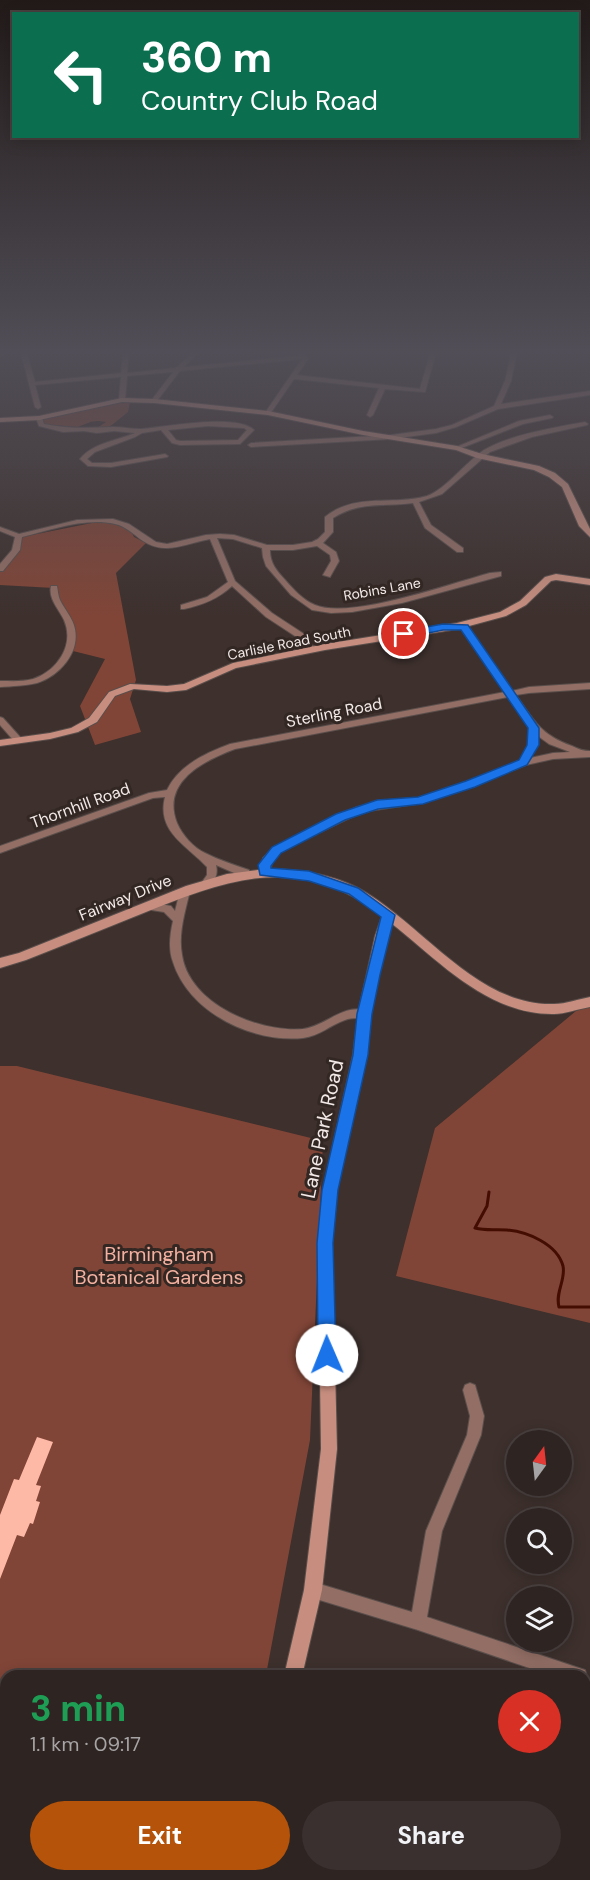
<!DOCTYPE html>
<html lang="en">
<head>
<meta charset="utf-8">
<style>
	body { margin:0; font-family:"DM Sans",sans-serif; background:#3a302f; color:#f1f3f6; height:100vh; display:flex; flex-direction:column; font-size:22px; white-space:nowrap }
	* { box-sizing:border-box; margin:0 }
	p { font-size:20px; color:#a7a4a5 }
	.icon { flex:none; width:33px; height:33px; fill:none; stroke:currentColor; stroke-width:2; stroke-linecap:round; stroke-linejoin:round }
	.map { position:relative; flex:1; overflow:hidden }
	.side { position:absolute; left:0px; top:1670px; width:591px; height:212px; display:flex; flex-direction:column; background:#2e2422; border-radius:18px 18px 0 0; box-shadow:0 3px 15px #0003,0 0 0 2px #494140 }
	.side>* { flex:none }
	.banner { position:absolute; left:12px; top:12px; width:567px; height:126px; border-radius:0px; box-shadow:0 3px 15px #0003,0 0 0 2px #494140; background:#0b6e4f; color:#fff; overflow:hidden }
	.needle { width:39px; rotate:15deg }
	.fabs { position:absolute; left:506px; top:1430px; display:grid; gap:12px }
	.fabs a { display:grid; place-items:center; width:66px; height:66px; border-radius:50%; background:#2e2422; box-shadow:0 3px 15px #0003,0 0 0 2px #494140; font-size:30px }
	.pin { position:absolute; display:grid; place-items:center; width:51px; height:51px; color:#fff; margin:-26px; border:3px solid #fff; border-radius:50%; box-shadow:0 2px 6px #0007 }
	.me { position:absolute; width:66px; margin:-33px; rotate:359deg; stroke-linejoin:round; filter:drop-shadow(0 0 4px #0008) }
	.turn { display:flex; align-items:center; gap:21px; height:126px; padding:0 30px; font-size:27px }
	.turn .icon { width:78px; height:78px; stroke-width:2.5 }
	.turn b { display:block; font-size:42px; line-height:51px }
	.round { display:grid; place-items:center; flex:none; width:63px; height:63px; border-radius:32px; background:#3a302f }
	.headline { display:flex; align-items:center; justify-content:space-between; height:102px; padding:0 30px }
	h1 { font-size:36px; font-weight:700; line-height:45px; color:#1e9e55 }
	.button { display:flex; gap:12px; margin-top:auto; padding:12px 30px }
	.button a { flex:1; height:69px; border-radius:36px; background:#b45309; color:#fff; font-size:24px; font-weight:700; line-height:69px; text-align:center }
	.button a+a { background:#3a302f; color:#f1f3f6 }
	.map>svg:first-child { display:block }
</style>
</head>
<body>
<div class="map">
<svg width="590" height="1880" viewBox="0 0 590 1880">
	<rect width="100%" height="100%" fill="#3d302d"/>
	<path fill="#804537" d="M123 402H130L128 412 108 428H97L106 422C91 419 90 423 77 427L43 424 42 419Z
		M97 522H111L129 527 134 537 146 543 116 573 136 680 130 699 141 732 95 745 80 706 105 659 73 651 74 635 54 588 0 585V571L19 550 22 537Z
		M590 1006V1323L396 1276 435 1128 576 1011Z
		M0 1066H17L323 1141 310 1440 266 1675 6 1676V1875H219L218 1880H0Z"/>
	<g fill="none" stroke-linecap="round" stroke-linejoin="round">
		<path stroke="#430d02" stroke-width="3" d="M489 1192 487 1206 475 1228C486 1231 496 1229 507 1230 528 1232 557 1244 563 1266 566 1280 555 1292 559 1307H590"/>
	</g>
	<path fill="#feb8a6" d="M37 1437 53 1442 36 1485 41 1486 36 1501 40 1502 33 1524 30 1523 24 1537 17 1535 0 1579V1515L14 1479 19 1480Z"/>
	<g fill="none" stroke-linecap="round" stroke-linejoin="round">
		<defs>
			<path id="street" d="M0 353H6L0 356Z
				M21 353H27L35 382 121 373 123 353H129L127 373 176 368 192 353H199L184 367 299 356 298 353H304L308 359 297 375 420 389 430 353H436L425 392 385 389 373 415 370 417 367 415 379 388 294 379 270 414H266L265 413 302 359 180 371 156 402 154 403 151 401 173 372 127 376 125 400 122 402 119 400 121 377 35 385 41 407 38 409 35 407Z
				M511 353H517L511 381 501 404 590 391V395L498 409 456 427 436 433 391 439 251 447 248 445 251 443 391 435 436 429 452 425 494 406 505 381Z
				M550 415 553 417 552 418 523 424 459 449 454 448 519 421Z
				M39 416 42 418 44 424C67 429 90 428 113 427 122 427 131 429 141 429 165 427 237 413 254 430L240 444 180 445 172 443 161 430 142 433 135 437 95 452 87 459 92 463H111L165 454 168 456 167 457 111 467 88 466 80 459C93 443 116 441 135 433L114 431 97 433 84 431 63 432 39 426 36 418ZM208 426 244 428 247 430 238 440 180 441 176 440 168 430Z
				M585 422 588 424 587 425 532 437 490 452 442 494 419 502 431 525 463 548V552H457L425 528 413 503C382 507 360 501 333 518V532L323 543 336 552 339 561 330 577 323 575 331 561 330 555 317 546 293 550H270C270 564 277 571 286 581 294 590 303 600 315 605 350 620 452 583 490 573L501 572V576L402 603 352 612 331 613 312 610 291 595 266 566 263 557 262 548 233 539 217 538 235 581 272 613 304 634 316 650 315 652H309L298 638 266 617 232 586C218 599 202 605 184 609H181V605L207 597 228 582 210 539C187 543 166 556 143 541 134 535 126 526 115 524 85 517 51 530 22 537L20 550 3 571H0V564L12 550 15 537 0 531V527L19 534 77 520 113 519 129 524 156 542 167 544 206 535 220 534 234 535 267 545H293L312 542 318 539 325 532V517C355 492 393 506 427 496 445 490 466 462 484 450 509 435 556 427 585 422Z
				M51 586H57C58 591 58 595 60 600 65 610 73 618 75 629 80 653 59 676 37 683 25 686 13 686 0 687V681C11 681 22 682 33 679 57 671 75 645 64 620 59 609 48 599 51 586Z
				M455 624 467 625 512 691 529 687 590 683V689L529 693 516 695C534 721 541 735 572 746 578 749 583 751 590 751V757L553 759 526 765 473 786 422 803 362 812 279 852 273 859 269 875H261L260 872 263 858 273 848 357 807 418 798 467 782 520 761 529 745 530 728 508 697 235 749C203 761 161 782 177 823 182 835 194 848 205 853 219 860 234 865 249 870L250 873 249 876H241L216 865C218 873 216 878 211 885H203L202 882 207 875V867C188 846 156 832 165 797L153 798 0 853V846L149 793 167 790C179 765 206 753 230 744L505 692 461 629 455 628ZM538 736 549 744 570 752 553 753 530 758 537 745Z
				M0 717 3 718 21 738V742H15L0 725Z
				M185 887 190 891C185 912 178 934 182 955 189 1004 259 1033 303 1029 327 1026 342 1003 368 1011L370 1014 368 1017C360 1019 353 1017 345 1020 330 1025 320 1036 303 1038 253 1043 189 1013 173 962 168 949 170 934 173 921L164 912 145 909 144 906 149 902 171 906 175 911 180 891Z
				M470 1383 475 1385 484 1416 481 1435 442 1531 427 1617 579 1668 585 1670 587 1676 585 1681V1676H553L418 1630 313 1598 307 1596 305 1590 307 1584 313 1582 412 1612 426 1531 467 1435 470 1416 463 1390 465 1385Z
				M483 1875H510L512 1880H485Z"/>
			<path id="secondary" d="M122 398 154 399 268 411 363 431 457 446 482 454 539 466 555 473 568 484 590 529V537L579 526 562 487 549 477 534 470 477 458 456 450 363 435 268 415 154 403 122 402 39 420 0 422V418L39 416Z
				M556 574 590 579V585L556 580 551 581 526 605 506 616 458 629 325 650 236 668 186 690 167 692 134 689 115 696 97 722 78 732 50 739 0 746V740L50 733 71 728 89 718 109 692 130 684 167 686 184 684 233 663 325 644 457 623 500 612 520 601 545 577Z
				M265 869C297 869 329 873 358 888 421 922 477 1007 554 1004 566 1004 579 999 590 997V1007C578 1009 565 1014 554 1014 488 1015 439 961 391 923L370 1014 367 1055 337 1190 332 1243 337 1449 322 1590 302 1676H284L304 1590 321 1449 318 1243 323 1190 353 1055 358 1014 375 936 382 916C300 851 227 879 141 914 103 929 65 945 26 960L0 968V958L19 953 186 886 227 874Z
				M238 1875H258L257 1880H237Z"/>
		</defs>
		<use href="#street" stroke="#5a4e4b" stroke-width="2"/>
		<use href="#secondary" stroke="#5a4e4b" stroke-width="2"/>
		<use href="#street" fill="#926e65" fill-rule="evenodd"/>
		<use href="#secondary" fill="#c78e7f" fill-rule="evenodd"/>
	</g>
	<linearGradient id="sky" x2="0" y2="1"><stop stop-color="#221a19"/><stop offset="0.57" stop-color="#514e57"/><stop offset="1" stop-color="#514e57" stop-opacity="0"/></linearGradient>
	<rect width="590" height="617" fill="url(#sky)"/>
	<path fill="#1a73e8" stroke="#114b97" stroke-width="1.5" d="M443 624 468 625 539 728V745L527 765 475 787 423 804 378 809 345 820 281 853 271 866V868L309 871 358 888 395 915 380 975 372 1014 368 1055 338 1190 333 1243 336 1355 333 1361 327 1364 321 1361 318 1355 317 1243 322 1190 353 1055 357 1014 381 917 349 894 309 881 260 875 258 865 272 847 336 814 377 800 418 797 466 781 519 760 527 745 528 728 461 630H443L404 638 399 634 404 631Z"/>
	<g text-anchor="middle" stroke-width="6" stroke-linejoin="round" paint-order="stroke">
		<g font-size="14" fill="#f3eae8" stroke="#332723">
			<text transform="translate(382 589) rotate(-10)" y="5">Robins Lane</text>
			<text transform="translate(289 643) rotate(-11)" y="5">Carlisle Road South</text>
		</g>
		<g font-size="16" fill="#f3eae8" stroke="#332723">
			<text transform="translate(334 712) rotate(-11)" y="6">Sterling Road</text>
			<text transform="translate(80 805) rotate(-20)" y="6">Thornhill Road</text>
			<text transform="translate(125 897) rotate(-22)" y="6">Fairway Drive</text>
		</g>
		<g font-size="20" fill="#f3eae8" stroke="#332723">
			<text transform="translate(322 1129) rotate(-78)" y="7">Lane Park Road</text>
		</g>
		<g font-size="20" fill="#f4b1a0" stroke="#332723">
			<text x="159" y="1261">Birmingham<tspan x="159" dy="23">Botanical Gardens</tspan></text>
		</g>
	</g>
</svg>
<div class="fabs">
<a><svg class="needle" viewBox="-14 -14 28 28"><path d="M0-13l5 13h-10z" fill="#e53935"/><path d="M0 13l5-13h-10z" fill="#a7a4a5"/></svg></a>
<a><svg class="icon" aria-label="search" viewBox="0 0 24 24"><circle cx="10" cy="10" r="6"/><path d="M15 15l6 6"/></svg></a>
<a><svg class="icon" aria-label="layers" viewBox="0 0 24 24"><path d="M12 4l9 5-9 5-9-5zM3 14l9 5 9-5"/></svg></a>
</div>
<div class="pin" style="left:404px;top:634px;background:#d93025"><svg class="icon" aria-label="arrive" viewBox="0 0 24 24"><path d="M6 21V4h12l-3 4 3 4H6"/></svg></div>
<svg class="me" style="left:327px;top:1355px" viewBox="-20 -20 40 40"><circle r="19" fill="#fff"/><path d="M0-13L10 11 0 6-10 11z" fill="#1a73e8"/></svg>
<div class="banner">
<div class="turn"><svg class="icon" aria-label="left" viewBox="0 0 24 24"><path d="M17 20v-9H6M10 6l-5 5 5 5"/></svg><div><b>360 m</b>Country Club Road</div></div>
</div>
<section class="side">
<div class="headline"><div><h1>3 min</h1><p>1.1 km · 09:17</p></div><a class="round" style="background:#d93025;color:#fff"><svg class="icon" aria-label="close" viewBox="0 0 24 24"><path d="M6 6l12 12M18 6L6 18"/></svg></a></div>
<div class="button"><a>Exit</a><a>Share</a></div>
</section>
</div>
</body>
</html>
